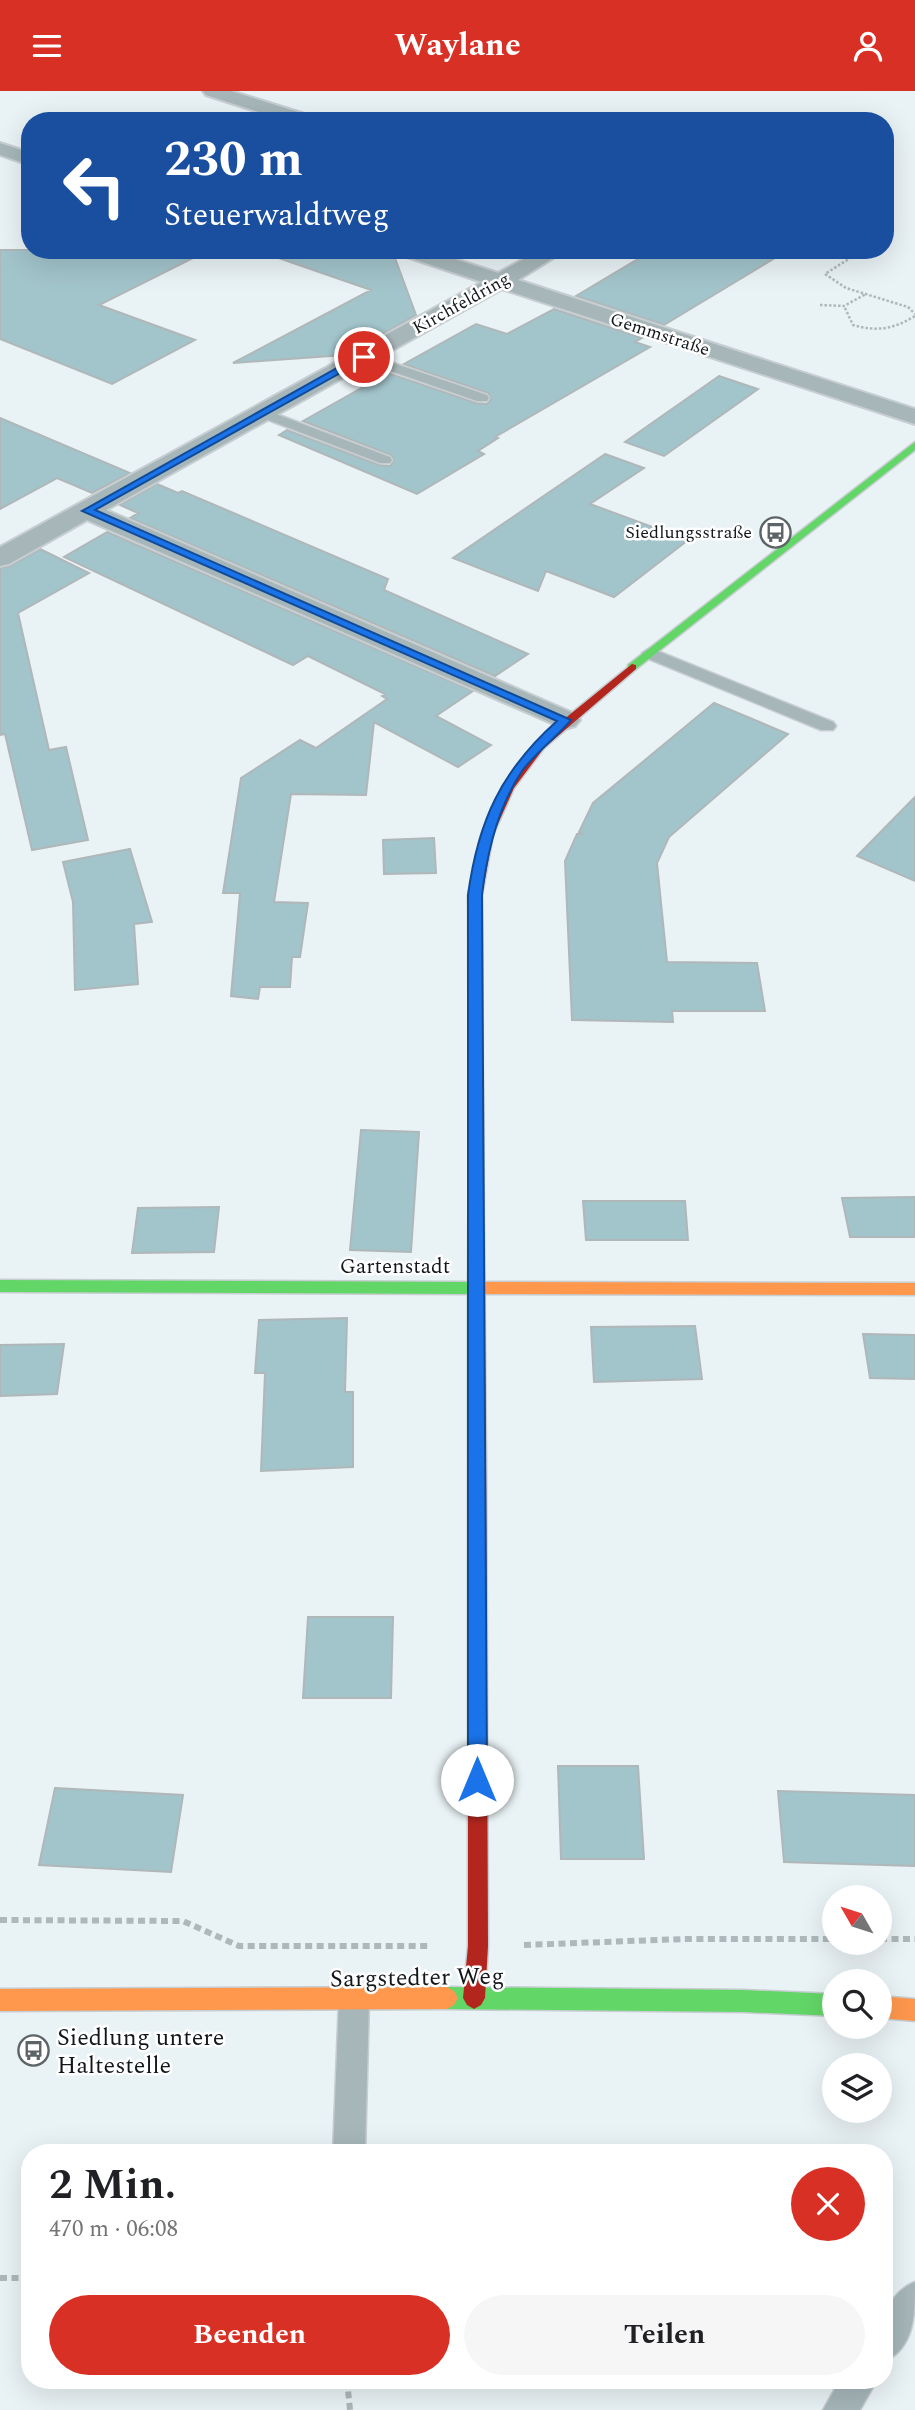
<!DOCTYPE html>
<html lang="de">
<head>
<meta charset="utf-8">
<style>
	body { margin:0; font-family:Spectral,serif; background:#f6f6f6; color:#202124; height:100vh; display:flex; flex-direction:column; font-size:26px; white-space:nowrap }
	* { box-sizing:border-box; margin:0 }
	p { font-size:23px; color:#757577 }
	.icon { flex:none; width:38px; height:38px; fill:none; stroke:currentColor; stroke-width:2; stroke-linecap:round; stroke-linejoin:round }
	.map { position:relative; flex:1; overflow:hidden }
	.details { position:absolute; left:21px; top:2053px; width:872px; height:245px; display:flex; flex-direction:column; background:#fff; border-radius:28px; box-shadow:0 7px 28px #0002 }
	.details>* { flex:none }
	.hud { position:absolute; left:21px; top:21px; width:873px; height:147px; border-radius:28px; box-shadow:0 7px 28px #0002; background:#1a4fa0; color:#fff; overflow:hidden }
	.needle { width:46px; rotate:309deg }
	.controls { position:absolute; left:822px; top:1794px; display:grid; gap:14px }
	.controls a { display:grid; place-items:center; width:70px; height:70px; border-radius:50%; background:#fff; box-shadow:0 7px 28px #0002; font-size:35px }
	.pin { position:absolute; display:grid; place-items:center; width:60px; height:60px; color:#fff; margin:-30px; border:4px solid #fff; border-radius:50%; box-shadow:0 2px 7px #0007 }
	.me { position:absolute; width:77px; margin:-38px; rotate:0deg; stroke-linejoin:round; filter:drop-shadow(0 0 5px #0008) }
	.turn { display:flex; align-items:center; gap:24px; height:147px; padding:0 28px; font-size:32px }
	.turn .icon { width:91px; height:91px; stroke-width:2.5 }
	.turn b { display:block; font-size:49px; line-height:60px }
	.round { display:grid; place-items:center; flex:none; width:74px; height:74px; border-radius:37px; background:#f6f6f6 }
	.headline { display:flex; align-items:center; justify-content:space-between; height:119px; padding:0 28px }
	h1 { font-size:42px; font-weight:700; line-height:52px }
	.button { display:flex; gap:14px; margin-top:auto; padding:14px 28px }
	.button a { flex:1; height:80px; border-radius:42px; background:#d93025; color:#fff; font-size:28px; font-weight:700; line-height:80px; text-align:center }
	.button a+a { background:#f6f6f6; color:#202124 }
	header { display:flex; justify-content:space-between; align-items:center; height:91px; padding:0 28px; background:#d93025; color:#fff; font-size:32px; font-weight:700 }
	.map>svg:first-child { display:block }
</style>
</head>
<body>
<header><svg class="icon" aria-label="menu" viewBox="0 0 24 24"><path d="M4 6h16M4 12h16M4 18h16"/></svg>Waylane<svg class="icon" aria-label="person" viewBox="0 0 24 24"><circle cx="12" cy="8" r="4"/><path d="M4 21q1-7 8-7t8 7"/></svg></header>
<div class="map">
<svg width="915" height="2319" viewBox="0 0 915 2319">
	<rect width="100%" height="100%" fill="#e9f2f5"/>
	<path fill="#a2c4cb" stroke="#b0b7b9" stroke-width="2" d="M0 159H209L99 214 195 249 112 293 0 248Z
		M274 159H392L416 224 345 264 233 272 371 199 273 165Z
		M653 159H788L664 234 576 205Z
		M554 218 642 247 635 251 650 256 495 346 498 347 478 360 484 363 417 403 279 344 287 339 379 374 390 375 394 370 391 364 303 330 388 282 476 312 487 313 491 308 488 302 404 273 476 233 507 243Z
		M719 285 758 298 664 365 625 351Z
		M0 327 130 382 92 402 57 387 0 418Z
		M605 363 644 377 590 413 688 449 614 506 546 480 538 500 453 467Z
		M157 393 178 402 182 400 388 488 384 499 528 563 495 585 130 427 138 422 120 414Z
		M107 441 473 600 436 625 491 654 458 676 374 631 366 704 291 703 274 811 308 812 300 866H292L290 896H260L258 908 231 905 240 802H223L241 687 300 649 316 657 387 608 382 605 385 603 308 565 293 574 64 466Z
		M40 458 89 482 18 522 49 659 66 656 88 749 32 759 5 643 0 644V477L10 475Z
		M714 612 788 643 669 746 657 772 667 871 757 872 765 920H672L673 931 572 929 565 770 577 743H583L579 741 593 712Z
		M915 706V790L857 765Z
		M434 747 436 782 384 783 383 749Z
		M130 758 152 831 134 833 138 893 75 899 73 811 63 771Z
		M361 1039 419 1041 411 1161 350 1159Z
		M915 1106V1146H850L842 1107Z
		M583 1110H685L688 1149H586Z
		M219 1116 214 1161 132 1162 138 1117Z
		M347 1227 345 1301H353V1376L261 1380 265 1282H255L259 1229Z
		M695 1235 702 1288 594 1291 591 1236Z
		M863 1243 915 1244V1288L870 1287Z
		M64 1253 57 1303 0 1305V1254Z
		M308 1526H393L391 1607H303Z
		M558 1675H638L644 1768H561Z
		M55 1697 183 1704 171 1781 39 1774Z
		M778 1700 915 1704V1775L784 1771Z"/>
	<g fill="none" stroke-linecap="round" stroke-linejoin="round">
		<defs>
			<path id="lane" d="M364 262 487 304 489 307 487 310H477L359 269V263Z
				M263 318 390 366 392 369 390 372H380L258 325V319Z
				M650 557 833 631 836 635 833 639H821L644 566 642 562Z
				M354 1895 365 1899 369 1910 365 2062H333L339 1910 343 1899Z
				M915 2191C915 2223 915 2256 884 2271 883 2239 880 2206 915 2191Z
				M840 2289H877L860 2319H823Z"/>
			<path id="street" d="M203 0H231L314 26 316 30H287L206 4Z
				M0 52 30 62V74L0 64Z
				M395 159H427L498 182 540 159H566L518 189 915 318V333L502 198 106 419 575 623 580 629 575 635 565 638 87 429 9 473 0 475V456L482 191 398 163Z"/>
			<path id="fast" d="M915 351V359L636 578H628V574Z
				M476 1027 483 1032 486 1369 483 1374 477 1376 471 1374 468 1369V1203L0 1201V1189L468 1191 469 1032Z
				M447 1896 744 1899 835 1903V1925L744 1921 447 1918 440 1914 436 1907 440 1900Z"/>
			<path id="slow" d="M478 1191 915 1192V1204L478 1203 472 1201 470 1197 472 1193Z
				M447 1896 454 1900 458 1907 454 1914 447 1918 0 1920V1898Z
				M880 1905 915 1908V1930L880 1927Z"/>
			<path id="jam" d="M632 573 636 574V578L544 657 514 697 493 744 482 804 483 1032 481 1036H471L469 1032 468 804 481 744 502 696 536 651Z
				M477 1362 483 1364 486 1369 488 1855 485 1907 481 1914 474 1918 467 1914 463 1907 468 1855V1369L471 1364Z"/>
		</defs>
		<use href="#lane" stroke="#c7ced1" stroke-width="3"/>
		<use href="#street" stroke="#c7ced1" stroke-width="4"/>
		<use href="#fast" stroke="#c7ced1" stroke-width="3"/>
		<use href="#slow" stroke="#c7ced1" stroke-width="3"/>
		<use href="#jam" stroke="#c7ced1" stroke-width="3"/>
		<path stroke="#adb8ba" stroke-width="2.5" stroke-dasharray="2.5 2" stroke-linecap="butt" d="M863 159 825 183 846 197 908 216 915 223
			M820 214 844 215 866 203
			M845 217 853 234C877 241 894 238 915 225"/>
		<path stroke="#adb8ba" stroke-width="6" stroke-dasharray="7 4.5" stroke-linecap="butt" d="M0 1829 183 1830 239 1855H428
			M880 1848H915
			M524 1854 684 1848H835
			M0 2187H30
			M347 2289 350 2319"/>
		<use href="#lane" fill="#a6b6b9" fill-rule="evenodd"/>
		<use href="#street" fill="#a6b6b9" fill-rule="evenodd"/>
		<use href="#fast" fill="#63d668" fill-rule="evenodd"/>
		<use href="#slow" fill="#ff974d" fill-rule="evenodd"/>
		<use href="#jam" fill="#b3261e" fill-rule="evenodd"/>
	</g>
	<path fill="#1a73e8" stroke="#114b97" stroke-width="2" d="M360 264 369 266 95 419 571 629C556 647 536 661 522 680 498 716 487 762 482 804L487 1689 484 1695 477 1698 470 1695 468 1689V804C478 730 501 680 557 630L82 420Z"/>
	<defs>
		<symbol id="bus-ring" viewBox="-11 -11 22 22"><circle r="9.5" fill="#fff" stroke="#5d6467" stroke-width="1.5"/><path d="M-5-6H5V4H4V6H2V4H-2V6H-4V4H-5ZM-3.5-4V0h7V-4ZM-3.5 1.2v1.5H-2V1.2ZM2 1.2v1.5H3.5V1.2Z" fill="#5d6467"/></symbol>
	</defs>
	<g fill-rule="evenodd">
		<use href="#bus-ring" x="758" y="424" width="35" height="35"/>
		<use href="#bus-ring" x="16" y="1942" width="35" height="35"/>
	</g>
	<g text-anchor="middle" stroke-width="5" stroke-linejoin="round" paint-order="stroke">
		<g font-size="18" fill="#12181a" stroke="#fff">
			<text transform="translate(461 212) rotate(-29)" y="6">Kirchfeldring</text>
			<text transform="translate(660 243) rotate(18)" y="6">Gemmstraße</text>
		</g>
		<g font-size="18" fill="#12181a" stroke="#fff" text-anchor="end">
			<text x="752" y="447">Siedlungsstraße</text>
		</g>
		<g font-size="21" fill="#12181a" stroke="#fff">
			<text x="395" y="1182">Gartenstadt</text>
		</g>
		<g font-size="24" fill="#12181a" stroke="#fff">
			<text transform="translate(417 1886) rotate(-1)" y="8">Sargstedter Weg</text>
		</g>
		<g font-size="24" fill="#12181a" stroke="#fff" text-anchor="start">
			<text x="57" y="1954">Siedlung untere<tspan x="57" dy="28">Haltestelle</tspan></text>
		</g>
	</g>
</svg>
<div class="controls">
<a><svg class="needle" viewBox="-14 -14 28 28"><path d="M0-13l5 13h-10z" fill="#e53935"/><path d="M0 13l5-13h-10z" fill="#757577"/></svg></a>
<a><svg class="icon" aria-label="search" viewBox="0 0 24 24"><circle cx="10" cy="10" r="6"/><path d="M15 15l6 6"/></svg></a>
<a><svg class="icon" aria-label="layers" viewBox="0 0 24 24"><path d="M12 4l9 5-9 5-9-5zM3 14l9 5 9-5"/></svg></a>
</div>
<div class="pin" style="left:364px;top:266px;background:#d93025"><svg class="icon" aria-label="arrive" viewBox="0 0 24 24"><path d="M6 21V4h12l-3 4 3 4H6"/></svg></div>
<svg class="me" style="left:477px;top:1689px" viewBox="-20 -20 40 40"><circle r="19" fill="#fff"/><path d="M0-13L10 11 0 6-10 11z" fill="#1a73e8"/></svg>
<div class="hud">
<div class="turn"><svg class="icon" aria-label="left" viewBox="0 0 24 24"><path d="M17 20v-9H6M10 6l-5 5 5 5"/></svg><div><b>230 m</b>Steuerwaldtweg</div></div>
</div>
<section class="details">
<div class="headline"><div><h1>2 Min.</h1><p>470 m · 06:08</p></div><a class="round" style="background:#d93025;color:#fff"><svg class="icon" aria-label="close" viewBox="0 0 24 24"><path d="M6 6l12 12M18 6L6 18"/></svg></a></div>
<div class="button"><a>Beenden</a><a>Teilen</a></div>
</section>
</div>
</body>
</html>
